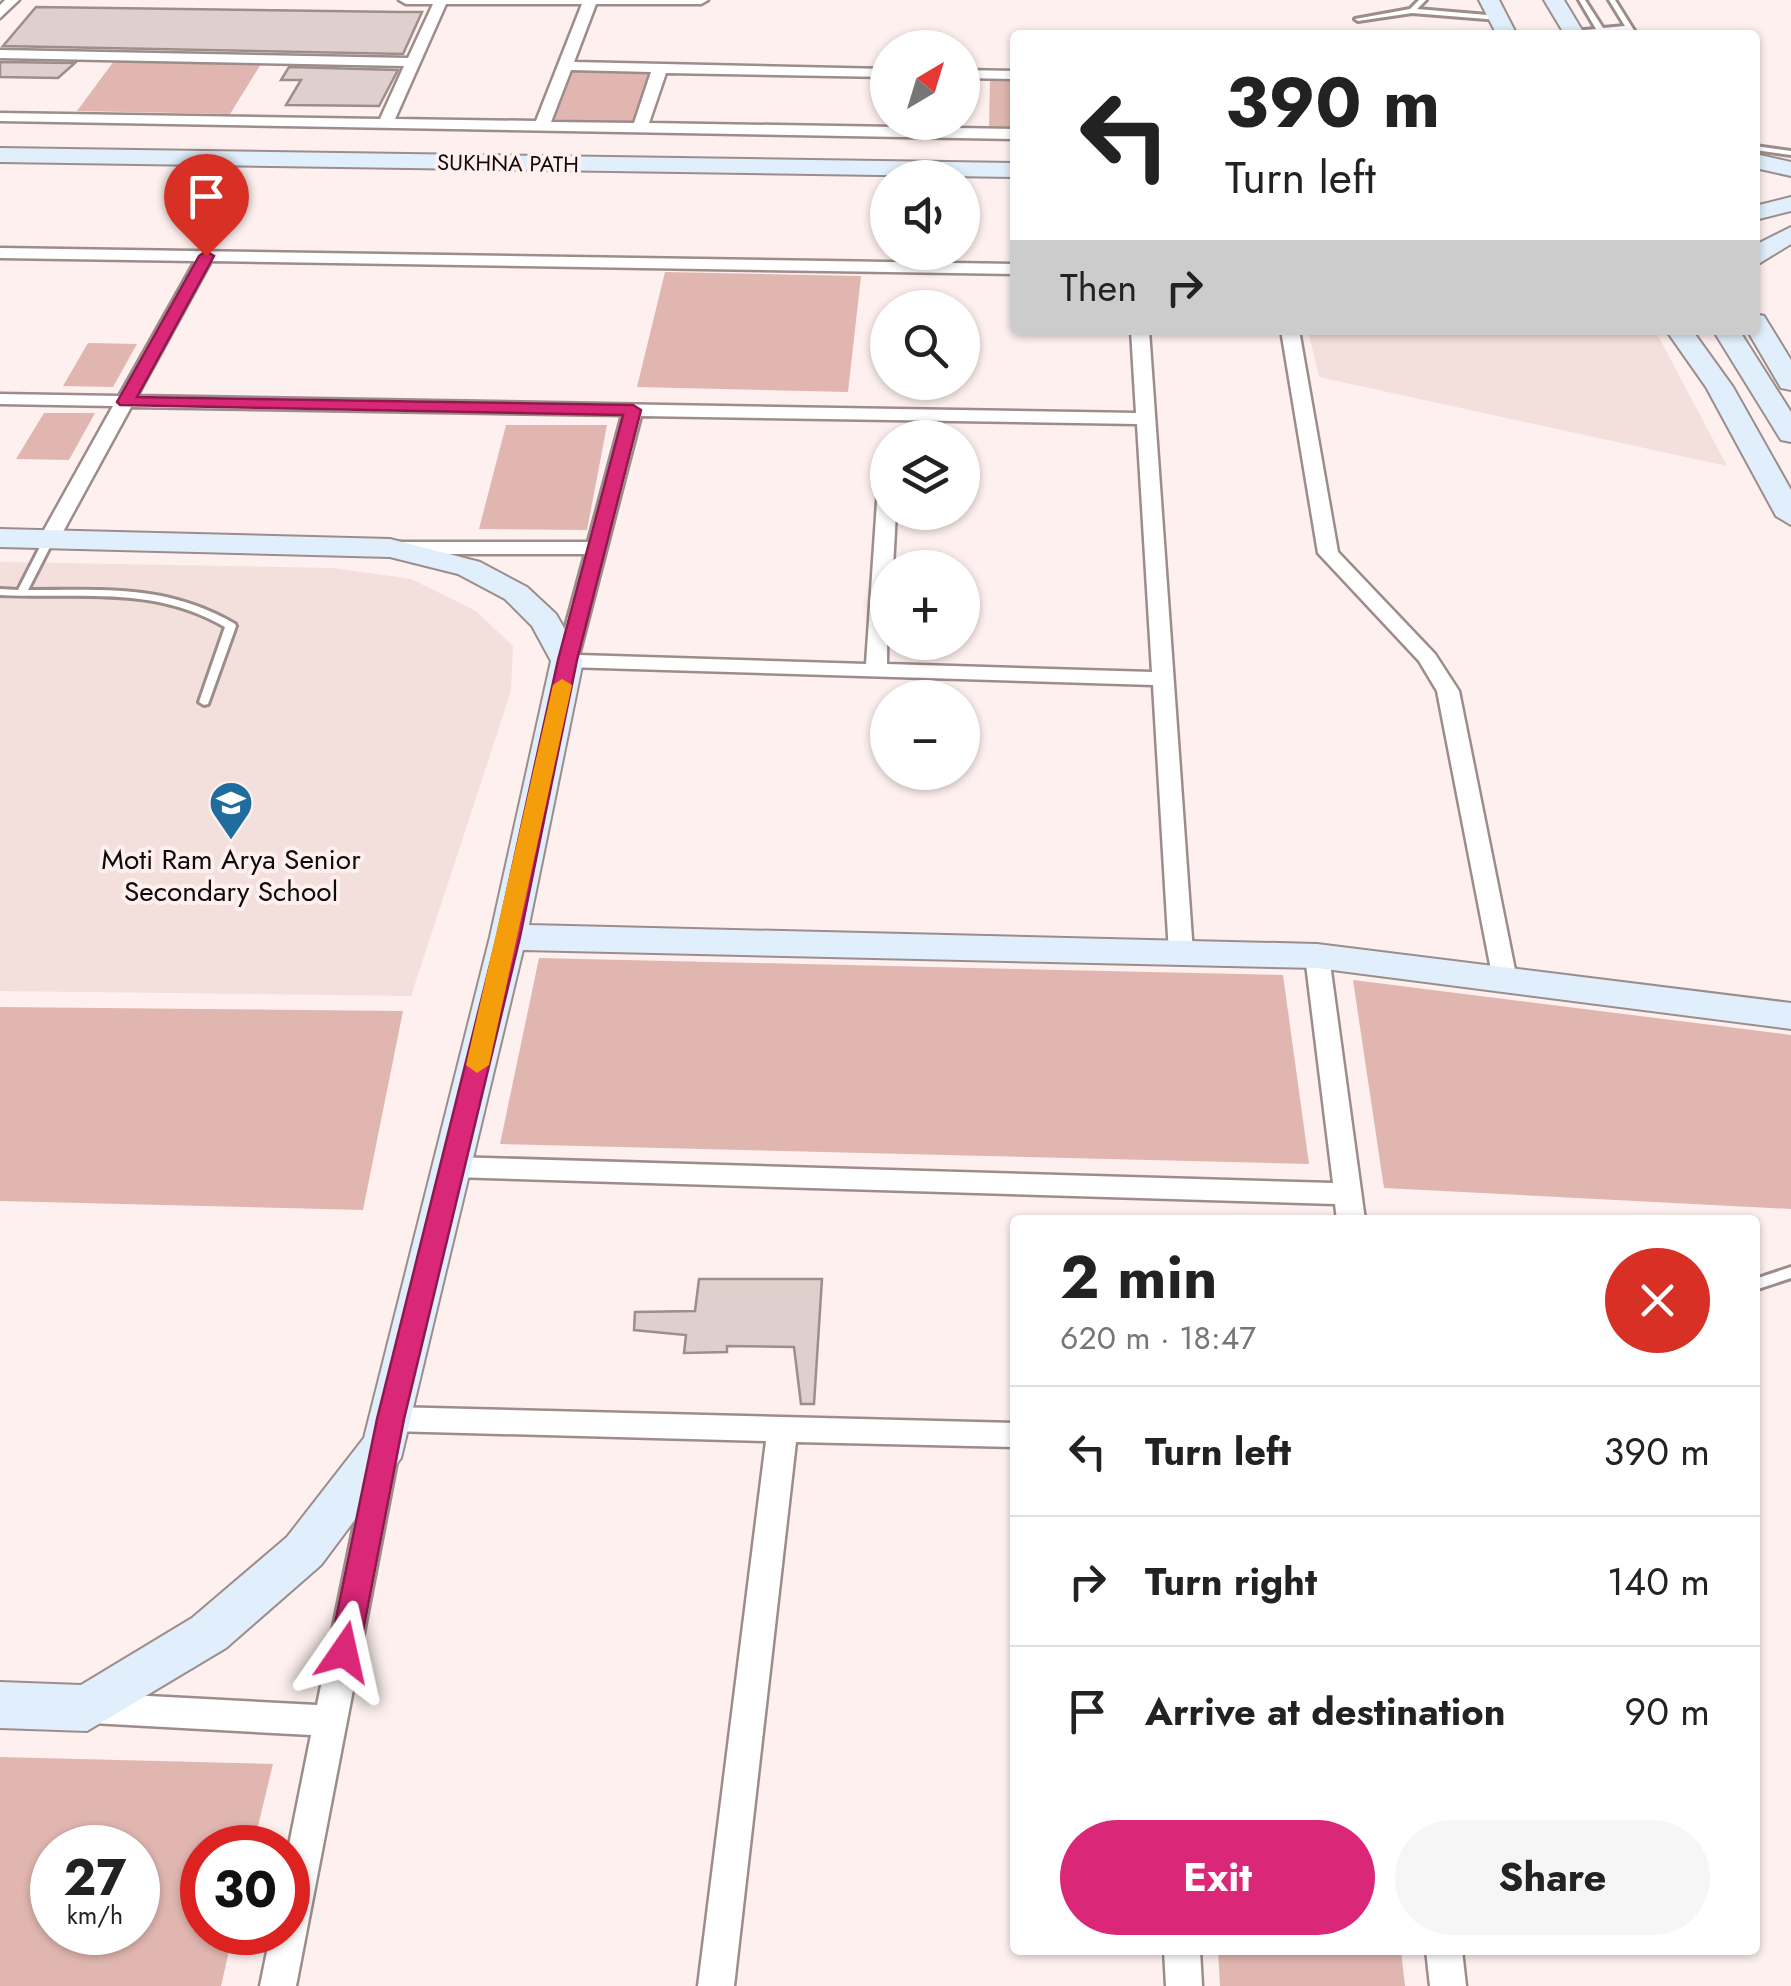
<!DOCTYPE html>
<html lang="en">
<head>
<meta charset="utf-8">
<style>
	body { margin:0; font-family:Jost,sans-serif; background:#f6f6f6; color:#222; height:100vh; display:flex; flex-direction:column; font-size:38px; white-space:nowrap }
	* { box-sizing:border-box; margin:0 }
	p { font-size:32px; color:#767676 }
	.icon { flex:none; width:55px; height:55px; fill:none; stroke:currentColor; stroke-width:2; stroke-linecap:round; stroke-linejoin:round }
	.map { position:relative; flex:1; overflow:hidden }
	.details { position:absolute; left:1010px; top:1215px; width:750px; height:740px; display:flex; flex-direction:column; background:#fff; border-radius:10px; box-shadow:0 2px 8px #0004 }
	.details>* { flex:none }
	.hud { position:absolute; left:1010px; top:30px; width:750px; height:305px; border-radius:10px; box-shadow:0 2px 8px #0004; background:#fff; color:#222; overflow:hidden }
	.needle { width:65px; rotate:38deg }
	.buttons { position:absolute; left:870px; top:30px; display:grid; gap:20px }
	.buttons a { display:grid; place-items:center; width:110px; height:110px; border-radius:50%; background:#fff; box-shadow:0 2px 8px #0004; font-size:50px }
	.speed { position:absolute; left:30px; top:1825px; display:flex; gap:20px; font-size:50px; font-weight:700; text-align:center }
	.speed>* { display:grid; place-content:center; width:130px; height:130px; border-radius:50%; background:#fff; box-shadow:0 2px 8px #0004; line-height:1 }
	.speed small { font-size:25px; font-weight:400 }
	.speed .limit { border:15px solid #d22; background:#fff; color:#111 }
	.pin { position:absolute; display:grid; place-items:center; width:85px; height:85px; color:#fff; margin:-102px -42px; border-radius:50% 50% 50% 0; rotate:-45deg; box-shadow:0 0 10px #0007 }
	.pin .icon { rotate:45deg }
	.me { position:absolute; width:110px; margin:-55px; rotate:11deg; stroke-linejoin:round; filter:drop-shadow(0 0 8px #0008) }
	.turn { display:flex; align-items:center; gap:35px; height:210px; padding:0 50px; font-size:45px }
	.turn .icon { width:130px; height:130px; stroke-width:2.5 }
	.turn b { display:block; font-size:70px; line-height:85px }
	.then { display:flex; align-items:center; height:95px; padding:0 50px; background:#0003; gap:20px; font-size:38px }
	.round { display:grid; place-items:center; flex:none; width:105px; height:105px; border-radius:52px; background:#f6f6f6 }
	.overview { display:flex; align-items:center; justify-content:space-between; height:170px; padding:0 50px }
	h1 { font-size:60px; font-weight:700; line-height:75px }
	.cta { display:flex; gap:20px; margin-top:auto; padding:20px 50px }
	.cta a { flex:1; height:115px; border-radius:60px; background:#db2777; color:#fff; font-size:40px; font-weight:700; line-height:115px; text-align:center }
	.cta a+a { background:#f6f6f6; color:#222 }
	ul { padding:0; list-style:none }
	li { display:flex; align-items:center; gap:30px; height:130px; padding:0 50px; border-top:2px solid #e0e0e0 }
	li div { flex:1 }
	li b { display:block; font-size:38px }
	li em { font-style:normal }
	.map>svg:first-child { display:block }
</style>
</head>
<body>
<div class="map">
<svg width="1791" height="1986" viewBox="0 0 1791 1986">
	<rect width="100%" height="100%" fill="#fdf0ee"/>
	<path fill="#f3dfdb" d="M1308 330H1655L1727 466 1319 377Z
		M0 562 333 568 411 579 476 611 513 646 511 691 411 996 0 991Z"/>
	<path fill="#e1b6b0" fill-rule="evenodd" d="M114 61 261 64 230 114 77 111Z
		M572 70 650 72 633 125 551 123Z
		M990 79 1015 80V130L989 129Z
		M665 272 861 276 848 392 637 387Z
		M88 343 137 344 113 387 63 386Z
		M44 413H95L69 460 16 459Z
		M506 425H607L587 530 479 529Z
		M539 958 1283 975 1309 1164 500 1144Z
		M1353 980 1791 1035V1209L1384 1188Z
		M0 1007 403 1011 363 1210 0 1201Z
		M0 1757 273 1764 253 1847 202 1848V1932L233 1933 221 1986H0ZM52 1848H138V1932H52Z
		M1218 1950H1401L1405 1986H1220Z"/>
	<path fill="#e0d0cd" stroke="#9d8e8c" stroke-width="2.5" d="M36 7 401 12H422L403 54 3 46Z
		M0 62 75 63 58 78 0 77Z
		M289 67 398 70 379 106 286 105 301 80H281Z
		M699 1279H822L814 1404H801L794 1347 727 1346V1352L684 1353 686 1335 634 1330 635 1312 695 1311Z"/>
	<g fill="none" stroke-linecap="round" stroke-linejoin="round">
		<defs>
			<path id="lane" d="M1419 0H1426L1417 9 1499 16 1502 18 1499 20 1412 13 1358 21 1355 19 1410 9Z
				M1579 0H1585L1603 28 1625 26 1609 0H1615L1635 32 1632 34 1627 30 1571 34V32L1573 31 1596 29Z
				M1755 146 1791 151V155L1755 150Z
				M49 536 54 539 28 590C103 590 167 584 235 624L236 626 208 704 204 705 199 702 225 627C153 585 80 599 0 595V589L18 590 44 539Z
				M1791 1267V1278L1755 1290V1279Z"/>
			<path id="street" d="M5 0H19L0 18V5Z
				M399 0H708L701 4H596L574 62 888 69V77L666 73 649 123 1015 129V139L0 121V113L380 119 404 66 0 58V50L408 58 433 4H406ZM446 4H582L536 121 395 119ZM571 70 651 72 634 123 551 122Z
				M962 70 1015 71V79L962 78Z
				M0 248 1015 264V274L211 261 137 396 1136 413 1131 330H1149L1193 953 1181 961 1169 953 1153 685 567 667 556 661 585 554H390L380 548 390 542H588L622 415 131 407 59 539 56 543H42L39 539 113 406 0 404V394L119 396 195 261 0 258ZM641 416 1137 424 1152 672 887 664 888 568H893L896 512H888V481L878 487 866 664 579 655Z
				M1281 330H1299L1338 552 1435 654 1459 691 1517 980 1514 986H1496L1493 980 1437 691 1419 661 1318 553Z
				M1317 948 1329 956 1365 1220H1337L1335 1204 453 1177 443 1174 439 1167 443 1160 453 1157 1333 1183 1305 956Z
				M391 1407 1015 1423V1447L796 1442 734 1986H698L766 1441 391 1431 380 1428 376 1419 380 1410Z
				M382 1448 393 1452 397 1461 296 1986H260L271 1932H288V1850L311 1735 92 1723 80 1719 75 1708 80 1697 92 1693 317 1705 367 1461 371 1452Z
				M1164 1950H1200L1202 1986H1166Z
				M1426 1950H1462L1466 1986H1430Z"/>
			<path id="secondary" d="M1479 0H1499L1517 35H1497Z
				M1544 0H1564L1585 35H1565Z
				M0 148 1015 163V177L0 162Z
				M1755 154 1791 162V176L1755 168Z
				M1791 197V211L1755 220V206Z
				M1791 227V244L1755 266V245Z
				M1755 314 1764 316 1791 360V390L1781 388 1747 330H1755Z
				M1666 330H1692L1733 387 1791 490V525L1776 516 1706 387Z
				M1713 330H1739L1791 412V442L1781 440Z
				M0 529 390 539 480 562 527 587 556 614 583 661 529 925 1317 944 1791 1003V1029L1317 968 523 950 401 1458 321 1565 226 1648 87 1731 0 1728V1682L81 1685 192 1618 287 1537 364 1438 490 937 551 661 532 626 505 599 458 574 390 557 0 547Z"/>
		</defs>
		<use href="#lane" stroke="#9c8d8b" stroke-width="6"/>
		<use href="#street" stroke="#9c8d8b" stroke-width="5"/>
		<use href="#secondary" stroke="#9c8d8b" stroke-width="4"/>
		<use href="#lane" fill="#fff" fill-rule="evenodd"/>
		<use href="#street" fill="#fff" fill-rule="evenodd"/>
		<use href="#secondary" fill="#e0effb" fill-rule="evenodd"/>
	</g>
	<path fill="#db2777" stroke="#8e194d" stroke-width="2.5" d="M206 251 214 256 137 397 633 405 641 410 577 660 520 937 404 1419 359 1652 354 1661 344 1665 334 1661 329 1652 377 1419 497 937 558 660 623 415 120 405 117 402 199 256Z"/>
	<path fill="#f59e0b" d="M562 679 572 685 489 1065 477 1073 466 1065 553 685Z"/>
	<defs>
		<symbol id="school-pin" viewBox="-11 -11 22 30"><path d="M0 17L-7.5 6A9.5 9.5 0 1 1 7.5 6Z" fill="#206c9f" stroke="#fdf0ee"/><path d="M0-5L7-2L0 1L-7-2ZM-4 1L0 2.5L4 1V4Q0 6-4 4Z" fill="#fff"/></symbol>
	</defs>
	<g fill-rule="evenodd">
		<use href="#school-pin" x="206" y="778" width="50" height="68"/>
	</g>
	<g text-anchor="middle" stroke-width="8" stroke-linejoin="round" paint-order="stroke">
		<g font-size="22" fill="#0f0a09" stroke="#fdf0ee">
			<text transform="translate(508 163) rotate(1)" y="8">SUKHNA PATH</text>
		</g>
		<g font-size="28" fill="#0f0a09" stroke="#fdf0ee">
			<text x="231" y="869">Moti Ram Arya Senior<tspan x="231" dy="32">Secondary School</tspan></text>
		</g>
	</g>
</svg>
<div class="buttons">
<a><svg class="needle" viewBox="-14 -14 28 28"><path d="M0-13l5 13h-10z" fill="#e53935"/><path d="M0 13l5-13h-10z" fill="#767676"/></svg></a>
<a><svg class="icon" aria-label="sound" viewBox="0 0 24 24"><path d="M4 9h4l5-4v14l-5-4H4zM17 9q2 3 0 6"/></svg></a>
<a><svg class="icon" aria-label="search" viewBox="0 0 24 24"><circle cx="10" cy="10" r="6"/><path d="M15 15l6 6"/></svg></a>
<a><svg class="icon" aria-label="layers" viewBox="0 0 24 24"><path d="M12 4l9 5-9 5-9-5zM3 14l9 5 9-5"/></svg></a>
<a>+</a>
<a>−</a>
</div>
<div class="speed"><div>27<small>km/h</small></div><div class="limit">30</div></div>
<div class="pin" style="left:206px;top:256px;background:#d93025"><svg class="icon" aria-label="arrive" viewBox="0 0 24 24"><path d="M6 21V4h12l-3 4 3 4H6"/></svg></div>
<svg class="me" style="left:344px;top:1652px" viewBox="-20 -20 40 40"><path d="M0-17L14 15 0 8-14 15z" fill="#db2777" stroke="#fff" stroke-width="4"/></svg>
<div class="hud">
<div class="turn"><svg class="icon" aria-label="left" viewBox="0 0 24 24"><path d="M17 20v-9H6M10 6l-5 5 5 5"/></svg><div><b>390 m</b>Turn left</div></div>
<div class="then">Then<svg class="icon" aria-label="right" viewBox="0 0 24 24"><path d="M7 20v-9h11M14 6l5 5-5 5"/></svg></div>
</div>
<section class="details">
<div class="overview"><div><h1>2 min</h1><p>620 m · 18:47</p></div><a class="round" style="background:#d93025;color:#fff"><svg class="icon" aria-label="close" viewBox="0 0 24 24"><path d="M6 6l12 12M18 6L6 18"/></svg></a></div>
<ul>
<li><svg class="icon" aria-label="left" viewBox="0 0 24 24"><path d="M17 20v-9H6M10 6l-5 5 5 5"/></svg><div><b>Turn left</b></div><em>390 m</em></li>
<li><svg class="icon" aria-label="right" viewBox="0 0 24 24"><path d="M7 20v-9h11M14 6l5 5-5 5"/></svg><div><b>Turn right</b></div><em>140 m</em></li>
<li><svg class="icon" aria-label="arrive" viewBox="0 0 24 24"><path d="M6 21V4h12l-3 4 3 4H6"/></svg><div><b>Arrive at destination</b></div><em>90 m</em></li>
</ul>
<div class="cta"><a>Exit</a><a>Share</a></div>
</section>
</div>
</body>
</html>
